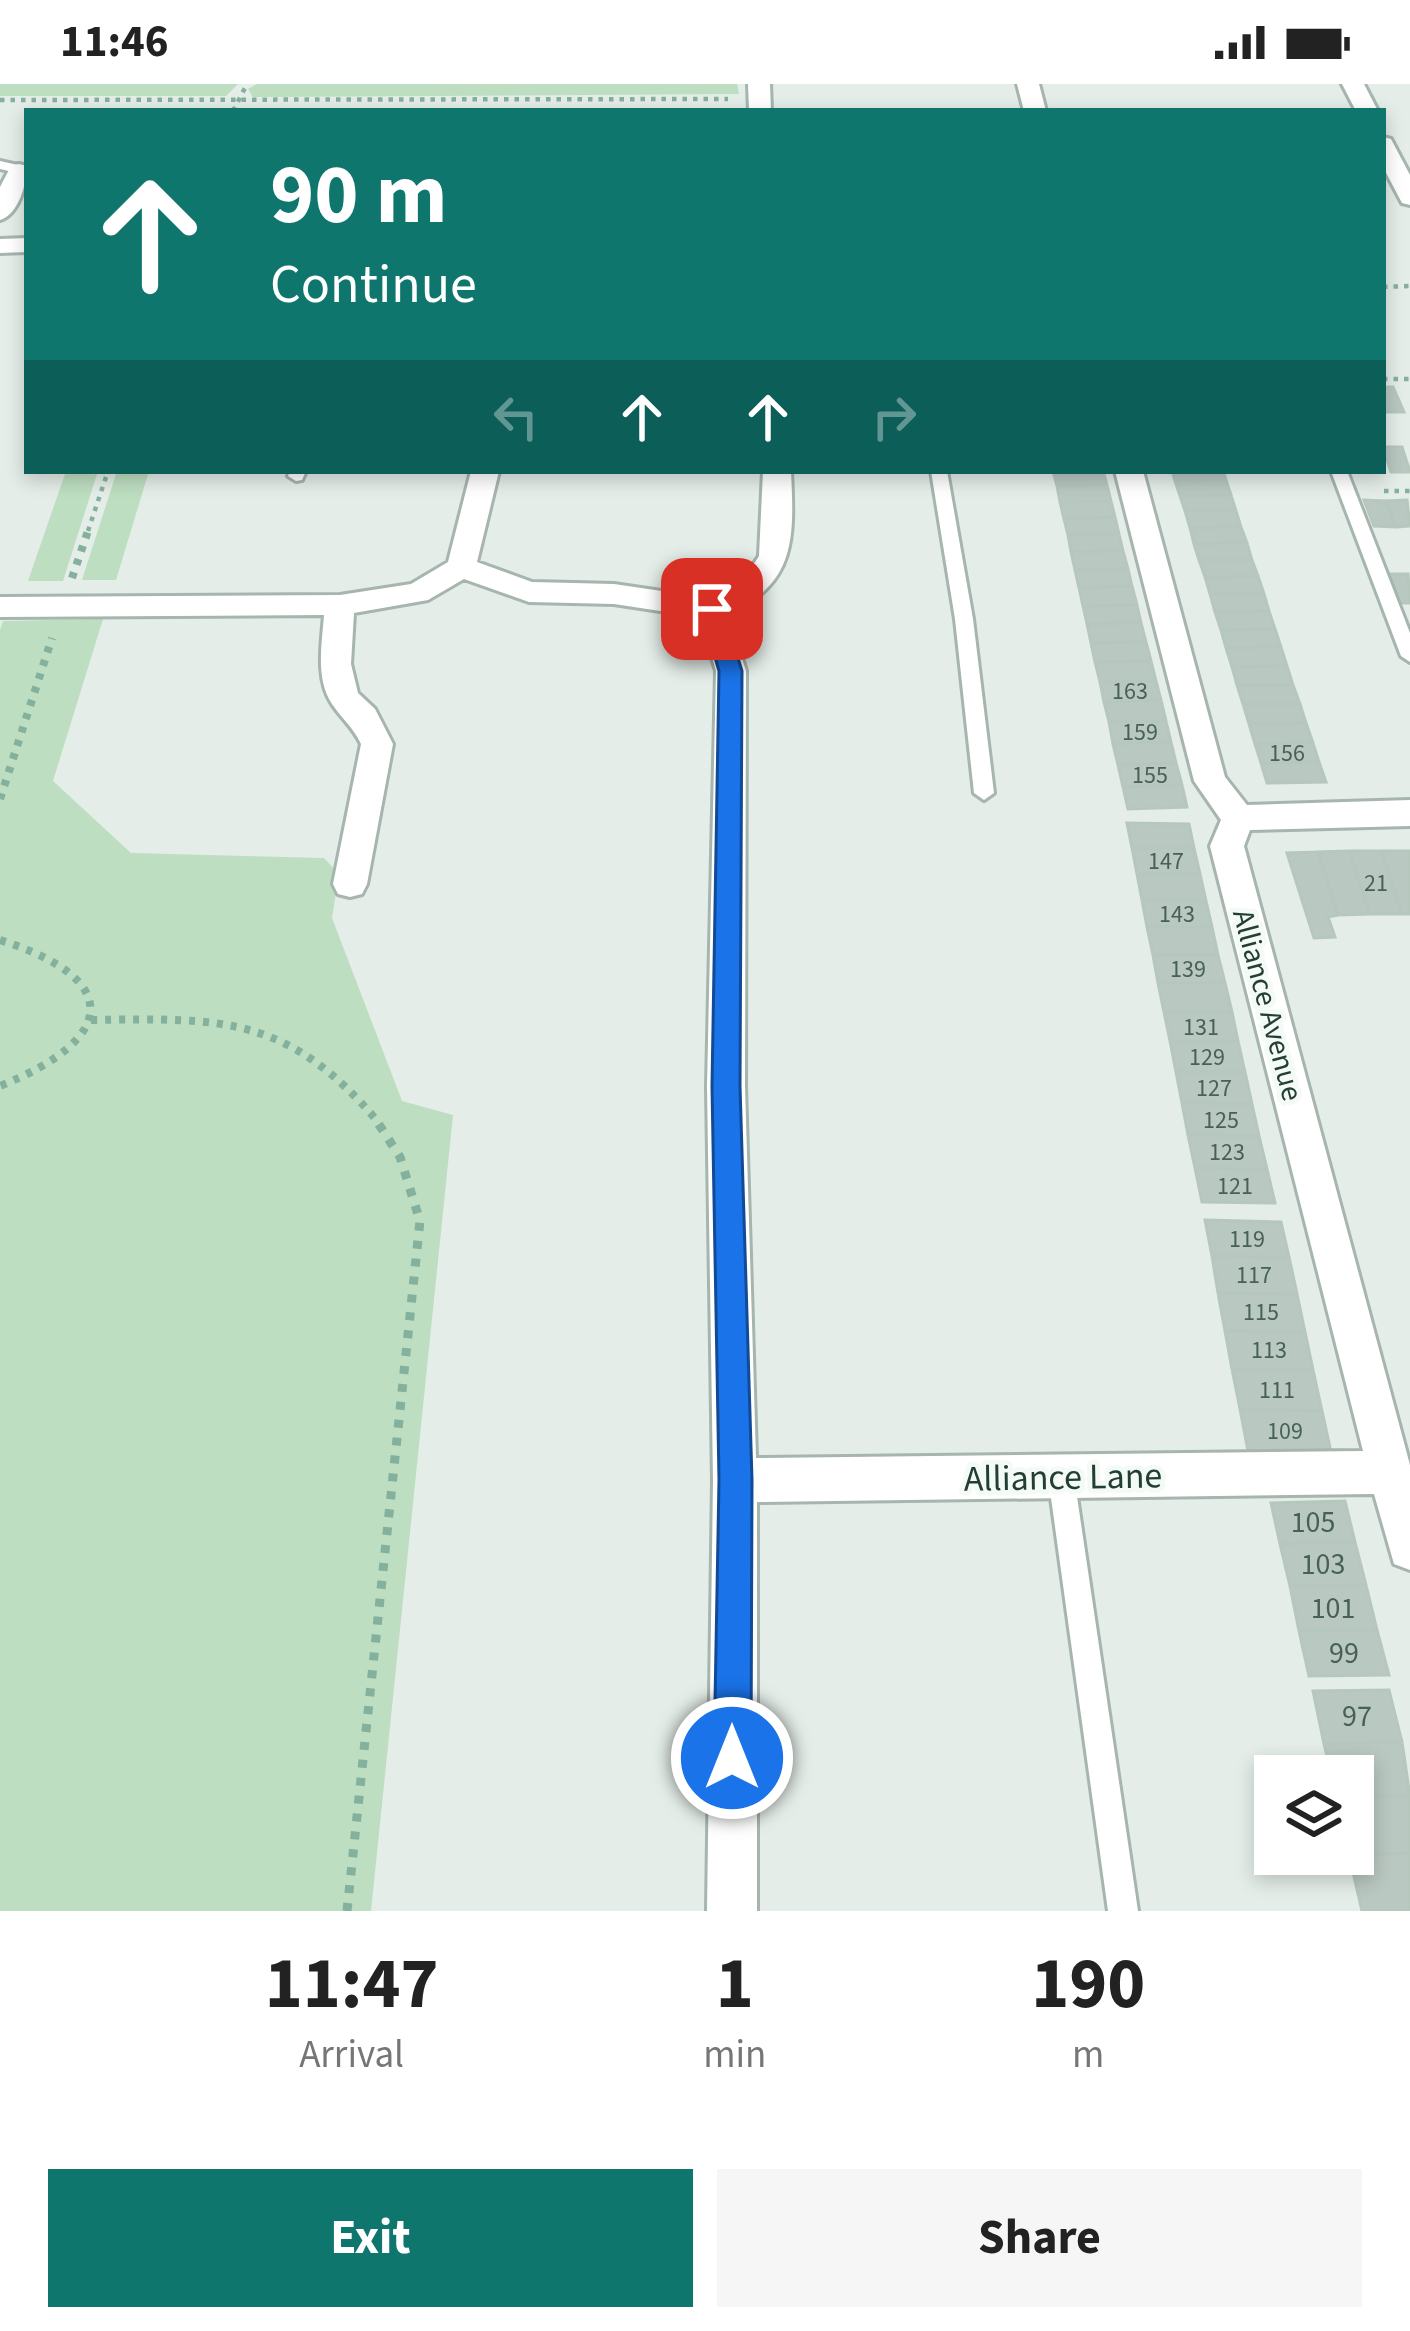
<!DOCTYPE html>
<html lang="en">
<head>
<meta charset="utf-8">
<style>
	body { margin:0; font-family:"Source Sans 3",sans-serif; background:#f6f6f6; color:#222; height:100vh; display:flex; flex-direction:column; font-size:45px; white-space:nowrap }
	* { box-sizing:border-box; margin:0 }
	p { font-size:39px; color:#767676 }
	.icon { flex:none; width:66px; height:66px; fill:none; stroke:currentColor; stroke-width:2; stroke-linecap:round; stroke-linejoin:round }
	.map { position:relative; height:1827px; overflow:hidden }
	.drawer { display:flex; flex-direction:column; background:#fff; flex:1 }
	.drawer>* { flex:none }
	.banner { position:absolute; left:24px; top:24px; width:1362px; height:366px; border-radius:0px; box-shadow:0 6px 18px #0003; background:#0f766e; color:#fff; overflow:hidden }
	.buttons { position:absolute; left:1254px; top:1671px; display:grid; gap:24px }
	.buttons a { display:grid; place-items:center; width:120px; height:120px; border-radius:0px; background:#fff; box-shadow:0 6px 18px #0003; font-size:60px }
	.pin { position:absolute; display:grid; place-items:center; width:102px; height:102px; color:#fff; margin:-51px; border-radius:24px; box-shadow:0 6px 18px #0006 }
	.me { position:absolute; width:132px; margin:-66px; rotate:0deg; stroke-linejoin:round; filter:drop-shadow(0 0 9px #0008) }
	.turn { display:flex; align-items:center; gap:42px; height:252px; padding:0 48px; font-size:54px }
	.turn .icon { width:156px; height:156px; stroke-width:2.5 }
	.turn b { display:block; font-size:84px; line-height:102px }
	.lanes { display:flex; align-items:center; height:114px; padding:0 48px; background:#0003; justify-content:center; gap:60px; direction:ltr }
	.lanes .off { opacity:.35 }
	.eta { display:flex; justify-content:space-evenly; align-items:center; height:204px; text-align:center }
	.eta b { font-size:72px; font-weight:700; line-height:84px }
	.action { display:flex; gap:24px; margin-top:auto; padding:24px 48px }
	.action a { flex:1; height:138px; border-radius:0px; background:#0f766e; color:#fff; font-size:48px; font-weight:700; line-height:138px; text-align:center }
	.action a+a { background:#f6f6f6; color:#222 }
	.status { display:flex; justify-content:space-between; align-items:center; height:84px; padding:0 60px; background:#fff; direction:ltr }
	.status svg { height:33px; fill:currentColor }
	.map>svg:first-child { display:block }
</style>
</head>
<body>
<div class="status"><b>11:46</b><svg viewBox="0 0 49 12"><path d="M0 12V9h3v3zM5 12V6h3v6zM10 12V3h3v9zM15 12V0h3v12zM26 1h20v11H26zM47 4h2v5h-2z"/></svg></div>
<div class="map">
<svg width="1410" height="1827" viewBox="0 0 1410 1827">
	<rect width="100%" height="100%" fill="#e4ede8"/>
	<path fill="#bddec1" d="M0 0H238L226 12H0Z
		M257 0H737L739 10 253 13 248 5Z
		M66 387H98L63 497H28Z
		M117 387H149L116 496H82Z
		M103 535 53 697 131 769 324 774 339 790 332 834 402 1017 453 1031 371 1827H0V546L3 537Z"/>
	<path fill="#b9c8c0" stroke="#b6c7be" stroke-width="3" d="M1383 303H1393L1404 328H1386Z
		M1383 363H1402L1410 388H1391Z
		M1053 387H1103L1107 401 1057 402Z
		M1172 387H1223L1226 396 1175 397Z
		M1226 396 1231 411 1180 412 1175 397Z
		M1107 401 1111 417 1060 418 1057 402Z
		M1231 411 1236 427H1185L1180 412Z
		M1364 416 1386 417 1396 443 1374 442Z
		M1407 416 1410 442 1396 443 1386 417Z
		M1111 417 1115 433 1064 435 1060 418Z
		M1185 427H1236L1241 443 1190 444Z
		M1115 433 1119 450 1068 451 1064 435Z
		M1241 443 1247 459 1194 460 1190 444Z
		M1119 450 1123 467 1071 468 1068 451Z
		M1247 459 1252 476H1199L1194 460Z
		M1123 467 1128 485 1075 486 1071 468Z
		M1199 476H1252L1258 492 1205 493Z
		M1128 485 1132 502 1079 504 1075 486Z
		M1389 490H1408L1410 519H1400Z
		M1258 492 1264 510H1210L1205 493Z
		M1132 502 1137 521 1083 522 1079 504Z
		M1210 510H1264L1269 527 1215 528Z
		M1137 521 1141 539 1087 540 1083 522Z
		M1269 527 1275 545 1221 546 1215 528Z
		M1141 539 1146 558 1091 559 1087 540Z
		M1275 545 1281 563 1226 564 1221 546Z
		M1146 558 1151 577 1095 578 1091 559Z
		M1281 563 1287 582 1232 583 1226 564Z
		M1151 577 1156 597 1100 598 1095 578Z
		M1287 582 1293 601H1237L1232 583Z
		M1156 597 1161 616 1104 618 1100 598Z
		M1237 601H1293L1300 620H1243Z
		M1161 616 1166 637 1109 638 1104 618Z
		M1243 620H1300L1306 639 1249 640Z
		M1166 637 1171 658 1113 660 1109 638Z
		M1306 639 1313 659 1255 660 1249 640Z
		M1171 658 1176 679 1118 681 1113 660Z
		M1313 659 1319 678 1261 679 1255 660Z
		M1319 678 1326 698 1267 699 1261 679Z
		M1176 679 1182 701 1123 703 1118 681Z
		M1182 701 1187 723 1128 725 1123 703Z
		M1127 739 1189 740 1194 764H1132Z
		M1132 764H1194L1200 790H1137Z
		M1349 767H1381L1402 830H1370Z
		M1349 767 1370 830 1338 831 1318 768Z
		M1381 767H1410V830H1402Z
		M1318 768 1338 831 1328 833 1335 853 1314 854 1287 769Z
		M1137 790H1200L1206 817 1142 816Z
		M1142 816 1206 817 1212 843H1147Z
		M1147 843H1212L1218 871H1153Z
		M1153 871H1218L1225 899H1158Z
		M1158 899H1225L1232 928H1164Z
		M1164 928H1232L1238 957H1170Z
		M1170 957H1238L1245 988H1176Z
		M1176 988H1245L1252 1020 1182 1019Z
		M1182 1019 1252 1020 1259 1052 1188 1051Z
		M1188 1051 1259 1052 1267 1085 1195 1084Z
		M1195 1084 1267 1085 1275 1119 1202 1118Z
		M1205 1136 1281 1138 1289 1173 1212 1172Z
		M1212 1172 1289 1173 1297 1210 1218 1209Z
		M1218 1209 1297 1210 1305 1248 1225 1247Z
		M1225 1247 1305 1248 1313 1286 1232 1285Z
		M1232 1285 1313 1286 1322 1327 1240 1325Z
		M1240 1325 1322 1327 1331 1368 1248 1367Z
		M1345 1417 1355 1458 1280 1460 1271 1419Z
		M1355 1458 1366 1501 1290 1502 1280 1460Z
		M1366 1501 1377 1546 1299 1547 1290 1502Z
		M1377 1546 1389 1591 1309 1592 1299 1547Z
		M1389 1606 1402 1658 1324 1660 1313 1607Z
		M1402 1658 1410 1712 1353 1714V1692H1332L1324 1660Z
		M1410 1712V1769L1349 1771 1353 1714Z
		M1410 1769V1827H1362L1349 1771Z"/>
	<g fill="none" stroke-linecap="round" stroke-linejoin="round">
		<defs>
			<path id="lane" d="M0 77 27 83V91L0 85Z
				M290 387H306L302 396 296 397 288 392Z
				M931 387H947L973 535 994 709 984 716 974 709 955 535Z
				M1331 387H1347L1410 549V578L1401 572Z
				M1061 1379 1070 1383 1074 1392 1138 1827H1108L1048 1392 1052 1383Z"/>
			<path id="street" d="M748 0H770L771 27H749Z
				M1017 0H1039L1046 27H1024Z
				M1342 0H1364L1378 27H1356Z
				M1383 53 1391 55 1410 91V121L1402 119 1383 83Z
				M19 80 27 82C27 100 18 131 0 136V103L11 82Z
				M27 154V168L0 169V155Z
				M471 387H499L477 478 532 498 614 500 709 514 744 495 759 472 763 387H791C794 453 797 499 728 530L746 587 745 1002 756 1374 1363 1367 1210 762 1221 736 1194 697 1115 387H1143L1225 693 1247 721 1410 716V742L1250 746 1244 762 1410 1381V1486L1394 1480 1374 1410 757 1418V1827H707L713 1396 707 1002 716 587 700 533 614 520 529 518 464 495 428 516 354 529 351 580 358 609 375 625 393 660 367 800 362 810 350 813 338 810 333 800 361 660C353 643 342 635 332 620 315 595 322 559 324 531L0 533V513L340 511 411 500 448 478Z"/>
		</defs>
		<use href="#lane" stroke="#a6b5ae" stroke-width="6"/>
		<use href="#street" stroke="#a6b5ae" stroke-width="6"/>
		<path stroke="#84b19d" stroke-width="4.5" stroke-dasharray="4.5 6" stroke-linecap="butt" d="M0 16 728 15
			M233 27 247 0
			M1383 203 1410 202
			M1383 295H1410
			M1384 407H1410
			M88 447 108 387"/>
		<path stroke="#84b19d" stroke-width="8" stroke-dasharray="6 8" stroke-linecap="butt" d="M72 494 89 444
			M0 715 52 554
			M0 856C126 896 115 956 0 1002
			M91 936C222 934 288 931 379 1039"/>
		<path stroke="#84b19d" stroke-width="9" stroke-dasharray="8 10" stroke-linecap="butt" d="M347 1827 420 1137 400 1073 376 1036"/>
		<use href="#lane" fill="#fff" fill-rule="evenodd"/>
		<use href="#street" fill="#fff" fill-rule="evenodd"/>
	</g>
	<path fill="#1a73e8" stroke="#114b97" stroke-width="3" d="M712 517 723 525 742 587 740 1002 752 1396 751 1674 745 1687 732 1693 719 1687 714 1674 719 1396 712 1002 719 587 701 525Z"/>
	<g text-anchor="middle" stroke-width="10" stroke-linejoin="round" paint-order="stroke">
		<g font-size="24" fill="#486157">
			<text x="1130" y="615">163</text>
			<text x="1140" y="656">159</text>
			<text x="1287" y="677">156</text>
			<text x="1150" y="699">155</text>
			<text x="1166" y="785">147</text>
			<text x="1376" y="807">21</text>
			<text x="1177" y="838">143</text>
			<text x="1188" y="893">139</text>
			<text x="1201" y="951">131</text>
			<text x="1207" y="981">129</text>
			<text x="1214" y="1012">127</text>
			<text x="1221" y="1044">125</text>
			<text x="1227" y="1076">123</text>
			<text x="1235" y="1110">121</text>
			<text x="1247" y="1163">119</text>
			<text x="1254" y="1199">117</text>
			<text x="1261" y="1236">115</text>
			<text x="1269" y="1274">113</text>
			<text x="1277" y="1314">111</text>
			<text x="1285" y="1355">109</text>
		</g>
		<g font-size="30" fill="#233f34" stroke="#f4faf6">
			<text transform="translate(1268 921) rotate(75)" y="10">Alliance Avenue</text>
		</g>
		<g font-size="30" fill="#486157">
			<text x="1313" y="1448">105</text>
			<text x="1323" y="1490">103</text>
			<text x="1333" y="1534">101</text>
			<text x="1344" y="1579">99</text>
			<text x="1357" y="1642">97</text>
		</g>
		<g font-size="36" fill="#233f34" stroke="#f4faf6">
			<text transform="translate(1063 1392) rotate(-1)" y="13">Alliance Lane</text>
		</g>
	</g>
</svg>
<div class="buttons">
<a><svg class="icon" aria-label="layers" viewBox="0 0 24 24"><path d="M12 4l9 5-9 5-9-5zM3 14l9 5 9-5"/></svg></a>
</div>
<div class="pin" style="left:712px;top:525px;background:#d93025"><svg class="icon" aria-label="arrive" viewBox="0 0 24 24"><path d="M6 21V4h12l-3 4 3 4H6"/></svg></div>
<svg class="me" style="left:732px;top:1674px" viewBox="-20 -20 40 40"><circle r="17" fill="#1a73e8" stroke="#fff" stroke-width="3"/><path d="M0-11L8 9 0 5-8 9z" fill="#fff"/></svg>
<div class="banner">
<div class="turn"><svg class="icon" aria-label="ahead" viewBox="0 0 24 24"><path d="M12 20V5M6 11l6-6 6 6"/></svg><div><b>90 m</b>Continue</div></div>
<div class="lanes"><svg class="icon off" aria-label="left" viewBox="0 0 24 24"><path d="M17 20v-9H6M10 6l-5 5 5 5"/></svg><svg class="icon" aria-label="ahead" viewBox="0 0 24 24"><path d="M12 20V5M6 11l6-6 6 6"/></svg><svg class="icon" aria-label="ahead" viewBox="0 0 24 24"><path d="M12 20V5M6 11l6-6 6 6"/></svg><svg class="icon off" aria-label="right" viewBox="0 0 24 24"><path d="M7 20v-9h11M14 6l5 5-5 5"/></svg></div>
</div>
</div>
<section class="drawer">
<div class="eta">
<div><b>11:47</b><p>Arrival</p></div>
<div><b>1</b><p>min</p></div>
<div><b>190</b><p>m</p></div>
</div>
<div class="action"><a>Exit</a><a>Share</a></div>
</section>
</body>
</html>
